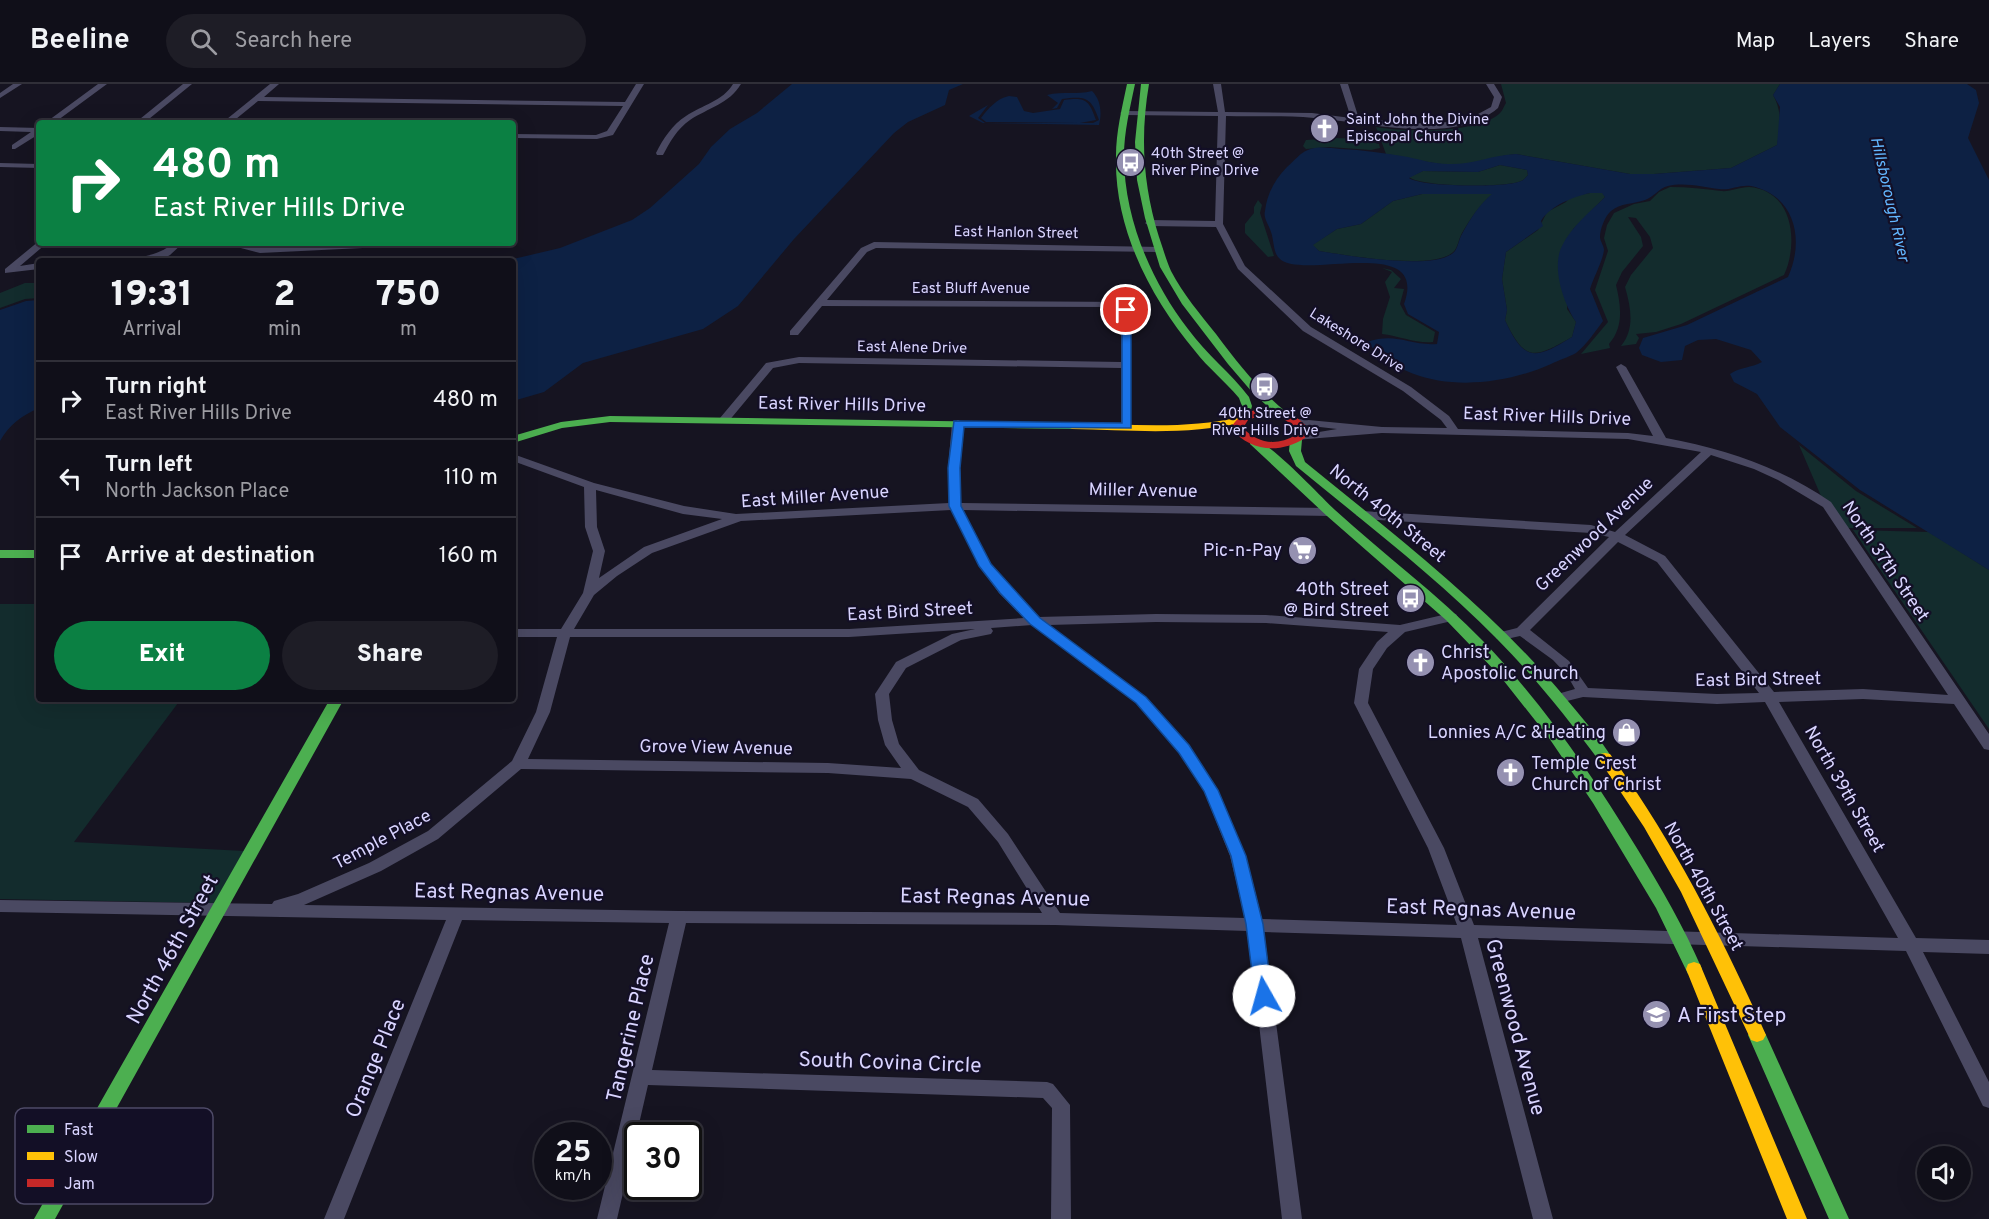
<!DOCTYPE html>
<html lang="en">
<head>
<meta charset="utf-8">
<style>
	body { margin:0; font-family:Overpass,sans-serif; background:#1e1d26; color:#f1f3f6; height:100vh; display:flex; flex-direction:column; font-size:22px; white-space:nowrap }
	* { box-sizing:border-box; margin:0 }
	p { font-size:20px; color:#9c9ca2 }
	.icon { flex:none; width:33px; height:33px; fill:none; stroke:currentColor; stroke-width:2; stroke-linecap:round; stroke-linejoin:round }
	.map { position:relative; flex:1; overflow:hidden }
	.drawer { position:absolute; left:36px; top:174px; width:480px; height:444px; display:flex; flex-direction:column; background:#100f19; border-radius:6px; box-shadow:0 6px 24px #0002,0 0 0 2px #302f38 }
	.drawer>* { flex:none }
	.top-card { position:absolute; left:36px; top:36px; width:480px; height:126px; border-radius:6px; box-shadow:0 6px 24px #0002,0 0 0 2px #302f38; background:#0b8043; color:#fff; overflow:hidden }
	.controls { position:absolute; left:1917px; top:1062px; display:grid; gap:12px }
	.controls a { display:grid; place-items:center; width:54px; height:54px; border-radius:50%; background:#100f19; box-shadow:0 6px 24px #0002,0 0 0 2px #302f38; font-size:30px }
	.speed { position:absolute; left:534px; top:1038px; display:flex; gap:12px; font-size:30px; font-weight:700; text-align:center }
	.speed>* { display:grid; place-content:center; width:78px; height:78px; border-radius:50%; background:#100f19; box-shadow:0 6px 24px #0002,0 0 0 2px #302f38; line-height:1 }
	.speed small { font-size:15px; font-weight:400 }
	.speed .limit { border:3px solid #111; border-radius:9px; background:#fff; color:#111 }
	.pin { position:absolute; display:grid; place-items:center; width:51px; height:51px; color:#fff; margin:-26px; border:3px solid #fff; border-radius:50%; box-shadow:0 2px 6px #0007 }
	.me { position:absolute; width:66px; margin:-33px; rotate:353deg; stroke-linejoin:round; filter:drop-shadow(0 0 4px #0008) }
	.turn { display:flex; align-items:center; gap:21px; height:126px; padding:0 18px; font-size:27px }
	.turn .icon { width:78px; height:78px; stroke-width:2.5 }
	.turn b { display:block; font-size:42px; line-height:51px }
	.eta { display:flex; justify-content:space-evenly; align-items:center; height:102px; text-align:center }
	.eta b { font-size:36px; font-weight:800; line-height:42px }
	.action { display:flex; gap:12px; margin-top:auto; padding:12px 18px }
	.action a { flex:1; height:69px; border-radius:36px; background:#0b8043; color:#fff; font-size:24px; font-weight:800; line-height:69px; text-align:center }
	.action a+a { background:#1e1d26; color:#f1f3f6 }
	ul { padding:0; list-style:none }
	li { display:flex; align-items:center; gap:18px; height:78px; padding:0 18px; border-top:2px solid #302f38 }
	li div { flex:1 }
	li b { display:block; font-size:22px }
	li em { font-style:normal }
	header { display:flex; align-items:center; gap:36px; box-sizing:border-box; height:84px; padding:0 30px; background:#100f19; border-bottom:2px solid #302f38 }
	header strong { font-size:28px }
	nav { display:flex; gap:33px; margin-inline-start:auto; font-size:21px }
	.search { width:420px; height:54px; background:#1e1d26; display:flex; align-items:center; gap:15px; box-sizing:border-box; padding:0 21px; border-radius:33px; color:#9c9ca2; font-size:22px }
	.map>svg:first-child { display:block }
</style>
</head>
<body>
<header>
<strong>Beeline</strong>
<div class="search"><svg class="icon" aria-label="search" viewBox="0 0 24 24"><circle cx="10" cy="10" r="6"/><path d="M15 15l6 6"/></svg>Search here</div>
<nav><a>Map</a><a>Layers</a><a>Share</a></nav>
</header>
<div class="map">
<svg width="1989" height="1135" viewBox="0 0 1989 1135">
	<rect width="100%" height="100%" fill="#161421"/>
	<path fill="#132c2d" d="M1501 0H1780L1773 11C1782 27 1781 43 1777 61L1731 84 1654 90H1630L1516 70C1499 71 1486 78 1470 80 1442 84 1413 74 1386 70L1376 43C1404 48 1476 50 1499 30 1502 28 1504 22 1506 19Z
		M1335 54 1361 55 1379 60 1380 64 1371 66 1329 63 1306 65 1303 62 1306 56Z
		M1500 81 1527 86 1528 91C1526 93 1524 96 1521 97 1507 104 1420 103 1409 93L1423 87 1478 88Z
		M1670 103C1688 103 1704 105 1721 107 1730 108 1740 103 1749 103 1793 106 1799 159 1784 191L1681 240 1656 248 1636 250 1639 254 1636 260 1621 262C1635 245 1631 224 1625 203L1631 191 1653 164 1650 153 1636 134 1628 133 1641 153 1643 162 1622 188 1616 201C1621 222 1624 243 1609 260L1610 264 1581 270 1608 238 1595 206 1608 167 1604 154 1607 141 1614 129 1634 120 1650 117 1659 108Z
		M1590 109H1603L1605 113 1573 145 1567 225 1576 238 1572 253C1534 275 1525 278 1505 236L1507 226 1502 195 1506 168 1538 146 1547 128 1566 118 1570 113Z
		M1422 110H1493C1479 121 1471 134 1462 149 1459 154 1458 162 1455 166 1439 188 1345 171 1319 167L1312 161 1337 145 1361 140 1393 117Z
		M1258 116 1262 121 1260 129 1274 172 1268 173 1245 149V140L1254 129V123Z
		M1382 184 1391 186 1401 195 1394 204 1404 205 1400 220 1406 231 1435 248 1433 258C1418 260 1399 252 1382 250L1383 235 1390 213 1385 198 1392 188Z
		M25 199H39V214L25 215 0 224V209Z
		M1799 361 1856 407 1917 444H1848L1821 412Z
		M1853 446 1929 448 1989 486V645Z
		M0 520H39V615H181L74 758 244 767 214 819 0 815Z"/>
	<path fill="#0d2144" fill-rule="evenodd" d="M792 0H963L949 6 945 21 908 38 894 49 794 155 738 222 703 245 583 279 544 308 513 317V177H505L560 164 632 136 650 124 699 80 711 63 730 45 757 29Z
		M1780 0H1967L1976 6 1979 19 1968 54 1989 96V486L1860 406 1780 343 1757 310 1734 298 1730 290C1740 283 1751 284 1762 278L1751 266 1716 255 1698 256 1685 262 1682 276 1661 278 1642 271 1639 264 1643 254 1687 241 1788 193C1805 156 1795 111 1751 102 1740 100 1729 107 1719 105 1703 103 1685 98 1668 102 1659 104 1654 113 1645 116 1634 120 1620 119 1611 127 1605 132 1600 145 1600 153 1600 157 1604 162 1604 166 1603 176 1593 195 1590 205L1603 237C1595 248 1586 261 1576 269 1569 273 1559 276 1551 280 1493 306 1412 310 1367 258 1397 248 1409 262 1437 260L1439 248 1408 230 1404 220C1430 148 1299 198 1279 174 1273 168 1274 156 1271 148 1269 141 1263 134 1265 127 1267 110 1275 95 1287 83 1294 77 1300 69 1308 66 1317 62 1331 64 1340 65 1363 66 1385 69 1408 73 1421 76 1435 80 1448 80 1472 81 1492 71 1516 70L1630 90H1654L1731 84 1777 61 1780 23 1773 11ZM1500 81 1527 86 1528 91C1526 93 1524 96 1521 97 1508 104 1420 103 1409 94L1423 87 1478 88ZM1590 109H1602L1605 113C1590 128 1571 143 1562 162 1551 184 1564 220 1576 238L1572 253C1535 276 1524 278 1505 236L1507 226 1502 195 1506 168 1543 142 1541 137C1551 121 1573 113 1590 109ZM1422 110H1492C1479 121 1470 135 1462 150 1459 155 1458 163 1455 167 1438 188 1345 171 1319 167L1313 161 1337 145 1361 140 1393 117Z
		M1092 7C1101 16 1102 29 1099 41L983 39 969 32 988 21 978 34 985 39H1093L1099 36C1091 13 1086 12 1062 15L1057 24 1052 25 1058 19 1047 11C1063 7 1077 11 1092 7Z
		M1009 12 1017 13 1024 27 1033 29 1060 25 1064 16C1086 13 1089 16 1096 36L1080 39 986 38 981 34C988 25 997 14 1009 12Z
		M39 216V324C21 332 10 340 0 357V226L26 217Z"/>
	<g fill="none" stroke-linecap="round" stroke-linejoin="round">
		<path fill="#4a4962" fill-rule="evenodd" d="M13 0H22L0 14V9Z
			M98 0H107L54 39H45Z
			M183 0H192L144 39H135Z
			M270 0H279L264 13 625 18 636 0H644L613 51 597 55 513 54V50L596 51 607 47 623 22 258 17 231 39H222Z
			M733 0H741C729 20 708 24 690 36 677 45 670 58 663 71H657L656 69C663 55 672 41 686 32 702 21 723 17 733 0Z
			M1213 0H1221L1225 28 1312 29 1351 34 1340 0H1348L1359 35 1429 40 1467 36 1491 23 1494 13 1486 0H1494L1502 13 1498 24C1454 62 1367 38 1314 34 1285 31 1255 33 1226 32L1223 140 1245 182 1311 243 1411 303 1449 332 1458 345 1628 349 1653 352 1616 283 1621 280 1626 283 1666 354C1726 365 1781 384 1831 418L1989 650V666L1984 665 1954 620 1863 615 1779 618 1916 854 1989 856V870L1923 868 1989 998V1024L1983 1022 1906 867 1478 854 1553 1135H1533L1461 854 1264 848 1302 1135H1282L1248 847 1055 841 686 839 652 986 1047 998 1053 1000 1070 1021 1071 1135H1051L1052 1024 1043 1014 648 1001 617 1135H597L669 839 462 836 344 1135H324L446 836 0 828V816L272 820 274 817 298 810 369 779 428 747 512 677 536 628 557 553H513V545H561L583 509 593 467 585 443 584 403 513 377V370L594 399 684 422 736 430 949 419 948 384 952 339 958 336 964 339 960 384 961 419 1330 424 1336 428 1330 432 963 426 991 480 1009 503 1038 533 1156 530 1266 531 1400 541 1451 529 1456 530 1458 533 1456 536 1405 548 1387 564 1373 585 1368 619 1444 764 1474 841 1898 854 1765 618 1717 620 1583 613 1559 619 1552 614 1554 611 1575 605 1567 591 1553 576 1520 552 1502 556 1497 555 1495 552 1497 549 1517 544 1609 453 1591 449 1362 435 1356 431 1362 427 1591 441 1615 448 1701 368 1628 355 1382 349 1295 356V352L1337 345 1294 340 1292 338 1298 335 1382 343 1447 344 1441 336 1403 307 1303 247 1238 185 1216 143 1149 142 1145 139 1149 136 1215 137 1218 32 1124 31 1120 29 1124 27 1218 28ZM1711 371 1754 385 1778 396 1823 423 1948 611 1863 605 1774 608 1665 472 1625 451ZM596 406 683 430 722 435 644 463 599 494 605 467 597 443ZM951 426 979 481 999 509 1024 534 849 545H574L594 511 617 492 652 469 741 437ZM1618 458 1657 478 1759 609 1717 610 1588 604 1569 577 1530 546ZM1156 538 1266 539 1388 548 1377 558 1359 585 1354 619 1428 764 1457 841 1262 835 1246 772 1218 706 1189 661 1146 613 1049 541ZM1032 541 1136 619 1179 669 1204 707 1230 772 1245 834 1060 829 1008 750 978 715 919 686 899 660 892 636 889 610 906 584 961 556 991 550 993 547 991 544ZM975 545 952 550 896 578 875 610 878 636 885 661 901 684 828 679 528 675 550 628 570 553H849ZM521 685 828 689 911 695 968 723 998 758 1042 829 679 827 304 821 381 787 438 755Z
			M0 43 39 44V50L15 65H12V61L31 48 0 47Z
			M0 79 39 80V84L0 83Z
			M39 157V159H47L20 182 39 179V185L5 189V185Z
			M874 158 1161 163 1163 165 1158 168 876 164 867 168 827 216 1125 218 1131 227V344H1123L1121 342V284L799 279 773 284 728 338H720V334L766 279 799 273 1121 278V227L1119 223 822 222 798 251H790V247L861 164Z
			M173 159H183L170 171 159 177H77L82 174C112 173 150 180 173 159Z
			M235 159 260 163 348 159H409L404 162 260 169 237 163Z"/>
		<path fill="#4caf50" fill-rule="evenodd" d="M1127 0H1135C1130 24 1124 48 1124 72 1124 134 1151 197 1188 245 1206 270 1231 289 1249 313L1252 322 1249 333H1241L1240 331 1242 322 1239 314C1225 297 1208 284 1195 267 1150 213 1114 144 1116 72 1116 48 1122 24 1127 0Z
			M1141 0H1149C1140 53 1143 101 1159 153 1163 164 1166 176 1171 187 1183 210 1200 230 1216 250 1237 278 1258 305 1286 328V332H1278L1252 308 1228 280 1182 220 1160 183 1145 134 1137 96 1135 58Z
			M610 332 1072 339 1078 342 1072 345 610 338 562 344 513 359V352L561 338Z
			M1296 353 1302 356 1301 367 1305 378C1397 453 1492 525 1568 617 1583 635 1600 654 1612 674L1610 678H1600C1568 635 1535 593 1497 555 1435 492 1364 438 1296 382L1289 367 1290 356Z
			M1254 355C1272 360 1319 411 1335 426 1384 471 1438 510 1484 558 1544 621 1593 692 1638 766 1661 804 1684 843 1702 885L1700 890 1694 892 1688 890 1656 824 1593 719 1549 654 1500 592 1446 536 1327 432 1250 360V356Z
			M0 466H39V474H0Z
			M330 615H344L55 1135H34Z
			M1757 944 1763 946 1766 951 1849 1135H1829L1748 951 1751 946Z"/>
		<path fill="#ffc107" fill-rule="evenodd" d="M1240 333 1246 336 1244 338C1187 352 1130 346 1072 345L1066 342 1072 339C1128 340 1185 346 1240 333Z
			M1605 669 1610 670C1674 758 1722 853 1766 951L1763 956 1757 958 1751 956 1681 808 1644 743 1598 674 1600 670Z
			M1694 878 1700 880 1702 885 1807 1135H1787L1686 885 1688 880Z"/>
		<path fill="#c62828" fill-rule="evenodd" d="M1264 324C1282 325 1296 330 1308 344L1305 354C1280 370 1250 368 1231 344 1239 330 1249 327 1264 324ZM1264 330 1281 333 1296 344V351C1277 362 1258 360 1243 344L1248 336Z"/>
	</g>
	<path fill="#1a73e8" stroke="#114b97" stroke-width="1.5" d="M1122 224 1131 226V344L964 343 960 384 961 422 991 480 1040 534 1146 613 1189 661 1218 706 1246 772 1263 840 1272 912 1270 917 1264 919 1258 917 1255 912 1246 840 1231 772 1204 707 1179 669 1136 619 1030 540 1000 509 979 482 949 422 948 384 954 337 1122 339Z"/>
	<defs>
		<symbol id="church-disc" viewBox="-11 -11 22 22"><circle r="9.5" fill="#9591b1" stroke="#130f26"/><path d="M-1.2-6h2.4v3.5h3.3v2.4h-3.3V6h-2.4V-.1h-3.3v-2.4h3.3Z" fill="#fff"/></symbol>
		<symbol id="bus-disc" viewBox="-11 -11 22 22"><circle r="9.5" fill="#9591b1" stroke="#130f26"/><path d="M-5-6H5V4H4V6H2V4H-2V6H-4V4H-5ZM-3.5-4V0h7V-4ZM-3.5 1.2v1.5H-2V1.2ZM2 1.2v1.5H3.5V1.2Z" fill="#fff"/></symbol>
		<symbol id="supermarket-disc" viewBox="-11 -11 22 22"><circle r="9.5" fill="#9591b1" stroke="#130f26"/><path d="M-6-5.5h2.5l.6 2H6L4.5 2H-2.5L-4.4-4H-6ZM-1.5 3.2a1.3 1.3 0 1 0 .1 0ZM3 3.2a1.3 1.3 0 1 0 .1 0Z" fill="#fff"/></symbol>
		<symbol id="shop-disc" viewBox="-11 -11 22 22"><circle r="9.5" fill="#9591b1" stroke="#130f26"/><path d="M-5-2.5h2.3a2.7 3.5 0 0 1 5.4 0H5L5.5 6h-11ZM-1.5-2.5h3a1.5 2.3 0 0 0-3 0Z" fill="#fff"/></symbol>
		<symbol id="school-disc" viewBox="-11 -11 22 22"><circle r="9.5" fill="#9591b1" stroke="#130f26"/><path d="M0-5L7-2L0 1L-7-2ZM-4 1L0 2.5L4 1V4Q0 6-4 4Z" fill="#fff"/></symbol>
	</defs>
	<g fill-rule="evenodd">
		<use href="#church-disc" x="1308" y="28" width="33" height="33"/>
		<use href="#bus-disc" x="1114" y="62" width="33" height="33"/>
		<use href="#bus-disc" x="1248" y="286" width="33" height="33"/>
		<use href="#supermarket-disc" x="1286" y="450" width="33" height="33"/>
		<use href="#bus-disc" x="1394" y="498" width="33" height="33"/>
		<use href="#church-disc" x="1404" y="562" width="33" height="33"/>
		<use href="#shop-disc" x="1610" y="632" width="33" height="33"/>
		<use href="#church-disc" x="1494" y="672" width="33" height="33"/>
		<use href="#school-disc" x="1640" y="914" width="33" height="33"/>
	</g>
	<g text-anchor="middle" stroke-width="4.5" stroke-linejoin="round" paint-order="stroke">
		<g font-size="15" fill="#d9d4ff" stroke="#130f26" text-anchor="start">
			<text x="1346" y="40">Saint John the Divine<tspan x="1346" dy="17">Episcopal Church</tspan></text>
			<text x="1151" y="74">40th Street @<tspan x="1151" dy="17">River Pine Drive</tspan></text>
			<text x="1265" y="334" text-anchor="middle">40th Street @<tspan x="1265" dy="17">River Hills Drive</tspan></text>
		</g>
		<g font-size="15" fill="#d9d4ff" stroke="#130f26">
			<text transform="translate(1016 148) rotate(1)" y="5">East Hanlon Street</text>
			<text x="971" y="209">East Bluff Avenue</text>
			<text transform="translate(1357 256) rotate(32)" y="5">Lakeshore Drive</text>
			<text transform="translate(912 263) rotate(1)" y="5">East Alene Drive</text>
		</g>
		<g font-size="16" font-style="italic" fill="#62b6ff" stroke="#130f26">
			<text transform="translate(1891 115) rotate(77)" y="6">Hillsborough River</text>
		</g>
		<g font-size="18" fill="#d9d4ff" stroke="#130f26">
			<text transform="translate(842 320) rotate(1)" y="6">East River Hills Drive</text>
			<text transform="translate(1547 332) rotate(2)" y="6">East River Hills Drive</text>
			<text transform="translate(1143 406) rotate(1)" y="6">Miller Avenue</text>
			<text transform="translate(815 412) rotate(-4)" y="6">East Miller Avenue</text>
			<text transform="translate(1388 429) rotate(39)" y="6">North 40th Street</text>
			<text transform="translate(1594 450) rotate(-44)" y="6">Greenwood Avenue</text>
			<text transform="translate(1886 477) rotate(56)" y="6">North 37th Street</text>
			<text transform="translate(910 527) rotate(-3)" y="6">East Bird Street</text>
			<text transform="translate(1758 595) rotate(-1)" y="6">East Bird Street</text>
			<text transform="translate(716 663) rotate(1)" y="6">Grove View Avenue</text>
			<text transform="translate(1845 705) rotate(60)" y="6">North 39th Street</text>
			<text transform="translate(382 755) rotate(-28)" y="6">Temple Place</text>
			<text transform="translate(1704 802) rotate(61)" y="6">North 40th Street</text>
		</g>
		<g font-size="18" fill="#d9d4ff" stroke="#130f26" text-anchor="end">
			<text x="1282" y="472">Pic-n-Pay</text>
			<text x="1389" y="511">40th Street<tspan x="1389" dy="21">@ Bird Street</tspan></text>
			<text x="1441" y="574" text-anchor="start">Christ<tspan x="1441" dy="21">Apostolic Church</tspan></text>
			<text x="1606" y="654">Lonnies A/C &amp;Heating</text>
			<text x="1531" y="685" text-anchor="start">Temple Crest<tspan x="1531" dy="21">Church of Christ</tspan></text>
		</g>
		<g font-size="21" fill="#d9d4ff" stroke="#130f26">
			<text transform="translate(509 808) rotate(1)" y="7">East Regnas Avenue</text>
			<text transform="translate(995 813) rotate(1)" y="7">East Regnas Avenue</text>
			<text transform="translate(1481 825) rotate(2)" y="7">East Regnas Avenue</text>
			<text transform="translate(172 865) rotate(-61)" y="7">North 46th Street</text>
			<text transform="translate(1516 943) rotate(75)" y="7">Greenwood Avenue</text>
			<text transform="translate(630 944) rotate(-77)" y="7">Tangerine Place</text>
			<text transform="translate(375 974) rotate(-68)" y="7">Orange Place</text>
			<text transform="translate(890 978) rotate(2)" y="7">South Covina Circle</text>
		</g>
		<g font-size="21" fill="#d9d4ff" stroke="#130f26" text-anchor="start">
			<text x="1677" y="938">A First Step</text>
		</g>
	</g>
	<rect x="15" y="1024" width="198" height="96" rx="9" fill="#130f26" stroke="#4e4a67" stroke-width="1.5"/>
	<rect x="27" y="1041" width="27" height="8" fill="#4caf50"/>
	<rect x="27" y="1068" width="27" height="8" fill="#ffc107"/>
	<rect x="27" y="1095" width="27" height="8" fill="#c62828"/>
	<g font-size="16" fill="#d9d4ff">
		<text x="64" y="1051">Fast</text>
		<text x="64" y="1078">Slow</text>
		<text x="64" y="1105">Jam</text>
	</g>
</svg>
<div class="controls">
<a><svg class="icon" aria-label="sound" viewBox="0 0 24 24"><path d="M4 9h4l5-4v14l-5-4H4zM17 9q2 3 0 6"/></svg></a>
</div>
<div class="speed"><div>25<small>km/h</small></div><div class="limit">30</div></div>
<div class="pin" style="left:1126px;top:226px;background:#d93025"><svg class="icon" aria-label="arrive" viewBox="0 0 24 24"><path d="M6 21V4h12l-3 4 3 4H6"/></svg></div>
<svg class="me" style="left:1264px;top:912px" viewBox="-20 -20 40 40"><circle r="19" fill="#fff"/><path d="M0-13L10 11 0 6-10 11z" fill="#1a73e8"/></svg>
<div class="top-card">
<div class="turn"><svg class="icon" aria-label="right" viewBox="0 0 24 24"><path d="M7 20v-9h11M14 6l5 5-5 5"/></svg><div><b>480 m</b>East River Hills Drive</div></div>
</div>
<section class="drawer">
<div class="eta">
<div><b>19:31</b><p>Arrival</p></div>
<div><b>2</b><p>min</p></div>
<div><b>750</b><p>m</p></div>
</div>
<ul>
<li><svg class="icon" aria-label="right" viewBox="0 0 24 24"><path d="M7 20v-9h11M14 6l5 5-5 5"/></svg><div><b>Turn right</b><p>East River Hills Drive</p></div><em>480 m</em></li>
<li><svg class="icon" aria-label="left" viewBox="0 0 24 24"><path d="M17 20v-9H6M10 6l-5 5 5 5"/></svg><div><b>Turn left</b><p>North Jackson Place</p></div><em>110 m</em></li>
<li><svg class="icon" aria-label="arrive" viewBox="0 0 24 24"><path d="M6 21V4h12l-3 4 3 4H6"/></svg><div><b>Arrive at destination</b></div><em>160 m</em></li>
</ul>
<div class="action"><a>Exit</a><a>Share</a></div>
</section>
</div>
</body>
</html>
